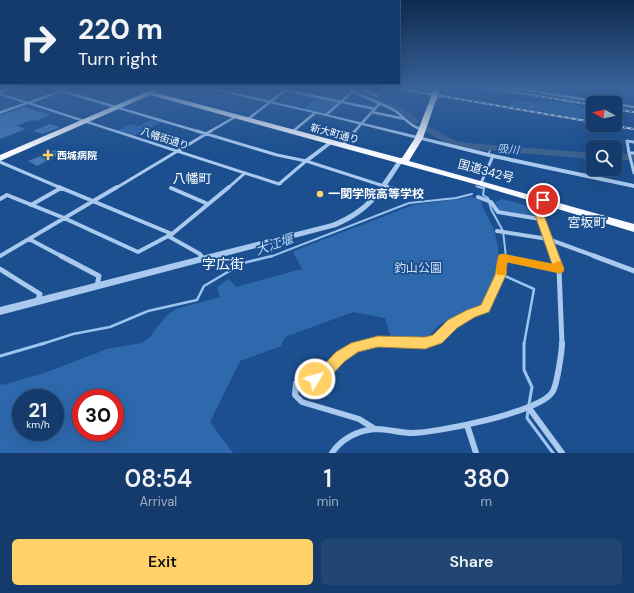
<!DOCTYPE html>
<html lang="en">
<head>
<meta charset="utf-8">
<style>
	body { margin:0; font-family:"DM Sans","Noto Sans JP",sans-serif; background:#214673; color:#f1f3f6; height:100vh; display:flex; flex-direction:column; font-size:15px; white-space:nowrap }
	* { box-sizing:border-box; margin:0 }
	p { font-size:13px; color:#9dadc1 }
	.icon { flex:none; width:22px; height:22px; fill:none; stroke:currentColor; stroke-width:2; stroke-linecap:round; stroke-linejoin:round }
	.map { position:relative; height:453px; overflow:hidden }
	.details { display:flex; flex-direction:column; background:#143b6b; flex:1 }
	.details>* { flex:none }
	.hud { position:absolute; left:0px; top:0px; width:400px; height:84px; box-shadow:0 4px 16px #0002,0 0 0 1px #33557e; background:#143b6b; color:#f1f3f6; overflow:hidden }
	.needle { width:26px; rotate:278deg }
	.fabs { position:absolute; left:586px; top:96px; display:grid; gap:8px }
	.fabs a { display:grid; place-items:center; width:36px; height:36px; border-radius:6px; background:#143b6b; box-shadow:0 4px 16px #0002,0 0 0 1px #33557e; font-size:20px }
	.speed { position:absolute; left:12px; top:389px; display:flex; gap:8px; font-size:20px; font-weight:700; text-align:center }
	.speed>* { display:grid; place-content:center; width:52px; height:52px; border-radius:50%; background:#143b6b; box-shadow:0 4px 16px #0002,0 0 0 1px #33557e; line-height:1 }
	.speed small { font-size:10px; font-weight:400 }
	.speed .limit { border:6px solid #d22; background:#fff; color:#111 }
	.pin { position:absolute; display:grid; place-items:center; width:34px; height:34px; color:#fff; margin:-17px; border:2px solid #fff; border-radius:50%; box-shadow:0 1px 4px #0007 }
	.me { position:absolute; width:44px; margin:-22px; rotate:52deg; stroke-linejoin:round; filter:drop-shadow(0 0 3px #0008) }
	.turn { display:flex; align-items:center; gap:14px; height:84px; padding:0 12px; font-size:18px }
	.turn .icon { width:52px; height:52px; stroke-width:2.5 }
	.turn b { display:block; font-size:28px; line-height:34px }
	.eta { display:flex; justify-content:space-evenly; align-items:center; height:68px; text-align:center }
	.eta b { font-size:24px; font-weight:600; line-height:28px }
	.cta { display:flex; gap:8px; margin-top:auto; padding:8px 12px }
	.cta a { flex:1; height:46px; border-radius:6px; background:#ffd166; color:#111; font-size:16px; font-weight:600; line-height:46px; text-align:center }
	.cta a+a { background:#214673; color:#f1f3f6 }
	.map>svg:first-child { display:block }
</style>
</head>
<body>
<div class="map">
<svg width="634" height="453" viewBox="0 0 634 453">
	<rect width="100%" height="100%" fill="#1b4f8f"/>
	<path fill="#2e69ad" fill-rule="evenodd" d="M606 87H634V98C623 97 616 90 606 87Z
		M318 98 339 102 325 114 303 109Z
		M511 100 541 103 545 100 586 107 593 113V120L510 106Z
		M152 119 162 122 133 136 116 131 130 124 138 126Z
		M471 197 481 200C483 212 491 220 494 231 504 261 495 279 483 305L439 325 428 336 391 338 385 318 353 312 285 337 281 346 240 361 210 422 233 453H0V384L3 385 44 373 107 349 141 343 149 338 166 316 176 309 220 297 217 287 229 279 236 287 302 269 294 254V251L413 205ZM21 398H55V432H21ZM81 398H115V432H81Z
		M502 199 532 207 536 216H531L499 210 495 202Z"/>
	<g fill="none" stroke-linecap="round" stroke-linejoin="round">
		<path stroke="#9cc4f0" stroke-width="1.5" d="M487 147 490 150 489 153
			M476 186 482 188"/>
		<path stroke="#9cc4f0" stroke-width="2" d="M478 187 484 188 483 195 488 198 491 209 503 231 506 257
			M270 257 409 203 456 198 472 194"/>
		<path stroke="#9cc4f0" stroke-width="2.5" d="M506 256 505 276 534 289 524 344
			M42 344 73 334 110 327 148 311 197 300 204 286 243 263 272 256"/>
		<path stroke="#9cc4f0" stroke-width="3" d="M524 343V370L532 387 529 404
			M0 356 45 343
			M528 411 527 418 553 453"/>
		<path fill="#3c6290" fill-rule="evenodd" d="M348 87C360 87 368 94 380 99 394 106 409 109 420 122L416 124H413L398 112 374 103Z
			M424 127H430L456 141 469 143 593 153V159L469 149 450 145 424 131 423 129Z
			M615 154H634V160H615Z"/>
	</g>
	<path fill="#4478b7" d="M25 107 50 115 36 121 32 120 16 126 26 129 0 139V115Z
		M50 124 60 127 43 134 33 131Z
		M58 149 65 152 37 166 28 161Z"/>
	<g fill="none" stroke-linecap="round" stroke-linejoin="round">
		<path stroke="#a9c9ee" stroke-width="2.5" d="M48 87 200 132
			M270 87 375 109
			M346 87C361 97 377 101 392 109 402 114 408 125 418 128
			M359 87 377 96
			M497 87 498 89
			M510 87 519 89 540 87
			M519 89 606 103
			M0 92 14 87
			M615 104 634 107
			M372 112 405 119
			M326 115 352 92
			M247 120 289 87
			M209 132 235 117
			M292 132 315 113
			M354 132 379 104"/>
		<path stroke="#a9c9ee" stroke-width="3" d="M197 131 277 155 306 161
			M343 145 355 131
			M629 153 627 141 634 142
			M634 153H629L634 173
			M0 162 61 188
			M481 183 493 156
			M279 184 306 161 390 188
			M116 188 211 131
			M228 188 245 173"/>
		<path stroke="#a9c9ee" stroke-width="4" d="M59 187 172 234
			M387 187 420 197
			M171 188 208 204
			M478 197 491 202 498 212 540 219
			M0 199 7 195 64 218 138 252 172 234 229 187
			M543 200 542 205 537 209 555 257
			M31 205 61 188
			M497 231 548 239 597 257
			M168 236 200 254 201 257
			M29 239 63 257
			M0 256 117 187"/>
		<path stroke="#a9c9ee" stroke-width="5" d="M61 256 99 276 97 286
			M201 256 202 260
			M554 256 559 269 562 344
			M594 256 634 271
			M0 269 40 294 37 302
			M367 344 378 341 425 343 437 339 452 324 471 313 485 308 500 275 503 258 559 269"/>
		<path stroke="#a9c9ee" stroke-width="6" d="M371 343C360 347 348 350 339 358 333 363 327 374 320 377 311 382 305 376 296 383L295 395 302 402 359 419 375 429
			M529 408 562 453
			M467 425 476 453
			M332 453C341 439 358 430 376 429 388 429 400 433 412 433 435 433 543 412 553 391 557 384 562 351 562 343"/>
		<path fill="#a9c9ee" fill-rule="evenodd" d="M68 87H75L32 103 281 183 282 184 281 185H277L28 104 0 114V111L24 103 0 95V93L28 102Z
			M201 87H210L326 114 493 154 634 184V188L493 158 326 116Z
			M331 140 333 141V143L308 162H304V160Z
			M400 159 403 161C382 193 373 211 336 227L0 315V307L332 223C368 208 377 191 398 160Z"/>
		<path fill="#d6e6fa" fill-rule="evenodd" d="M124 87H133L151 93 149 94Z"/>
		<path fill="#f0f6ff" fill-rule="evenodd" d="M157 87H165L151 94 146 93Z"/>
		<path fill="#f8faff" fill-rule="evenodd" d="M149 91 400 158H402L415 138 431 97 436 96 437 97 423 138 409 161 634 224V232L478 185 150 95 0 161V155Z"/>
		<defs>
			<path id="rail" d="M389 87 593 122
				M483 87 593 105
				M615 109 634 112
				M610 125 634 129"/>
		</defs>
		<use href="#rail" stroke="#fff" stroke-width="2"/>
		<use href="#rail" stroke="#1b4f8f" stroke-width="1" stroke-dasharray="3.5" stroke-linecap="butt"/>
		<path stroke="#f8faff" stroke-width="7" d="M434 97 436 93"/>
	</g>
	<linearGradient id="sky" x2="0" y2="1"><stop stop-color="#0f2b4f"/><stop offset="0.58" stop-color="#39639b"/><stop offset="1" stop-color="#39639b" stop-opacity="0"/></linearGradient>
	<rect width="634" height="151" fill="url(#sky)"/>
	<path fill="#ffd166" stroke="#a68842" d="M543 197 547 200 546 205 542 210 564 269 563 272 559 273 507 262 506 275 489 312 475 317 457 328 442 343 425 349 378 347 358 352 345 361 326 381 315 386 310 384 308 379 310 374 317 372 336 352 351 343 378 336 425 337 433 335 448 320 467 310 481 305 495 275 499 255 503 254 552 264 533 209 538 204 540 198Z"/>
	<path fill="#f59e0b" d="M503 254 553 264 558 261 561 262 564 269 563 272 559 273 507 262 505 275H497C495 270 497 260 499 255Z"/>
	<g fill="#ffd166" stroke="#1b4f8f" stroke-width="1.5">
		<path d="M46 149h4v4h4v4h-4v4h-4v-4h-4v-4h4z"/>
		<circle cx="320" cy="194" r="4"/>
	</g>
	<g text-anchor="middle" stroke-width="3.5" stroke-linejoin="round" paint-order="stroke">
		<g font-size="10" fill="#fff" stroke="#1b4f8f">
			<text transform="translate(335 133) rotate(15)" y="4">新大町通り</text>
			<text transform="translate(165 138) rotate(18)" y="4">八幡街通り</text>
		</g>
		<g font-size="10" font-weight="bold" fill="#fff" stroke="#1b4f8f" text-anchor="start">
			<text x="57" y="159">西城病院</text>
		</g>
		<g font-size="11" font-style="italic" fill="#b5d3f5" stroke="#1b4f8f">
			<text transform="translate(508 149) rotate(5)" y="4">吸川</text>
		</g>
		<g font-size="12" fill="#fff" stroke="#1b4f8f">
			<text transform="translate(486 171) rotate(15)" y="4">国道342号</text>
		</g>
		<g font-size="12" font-weight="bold" fill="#fff" stroke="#1b4f8f" text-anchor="start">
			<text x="328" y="198">一関学院高等学校</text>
		</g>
		<g font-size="12" fill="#cfe3fa" stroke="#1b4f8f">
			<text x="418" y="272">釣山公園</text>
		</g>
		<g font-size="13" fill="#fff" stroke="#1b4f8f">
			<text x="192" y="183">八幡町</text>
			<text x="587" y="227">宮坂町</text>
		</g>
		<g font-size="13" font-style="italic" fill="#b5d3f5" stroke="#1b4f8f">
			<text transform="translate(274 244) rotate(-19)" y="5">大江堰</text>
		</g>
		<g font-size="14" fill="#fff" stroke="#1b4f8f">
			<text x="223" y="269">字広街</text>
		</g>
	</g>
</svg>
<div class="fabs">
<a><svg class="needle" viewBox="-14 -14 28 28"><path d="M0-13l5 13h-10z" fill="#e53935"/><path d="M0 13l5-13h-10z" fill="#9dadc1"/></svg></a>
<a><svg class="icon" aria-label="search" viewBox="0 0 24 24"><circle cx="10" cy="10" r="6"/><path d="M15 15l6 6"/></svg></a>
</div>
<div class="speed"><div>21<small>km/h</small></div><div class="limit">30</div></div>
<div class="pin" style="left:543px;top:200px;background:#d93025"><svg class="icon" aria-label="arrive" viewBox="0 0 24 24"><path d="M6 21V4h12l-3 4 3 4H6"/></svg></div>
<svg class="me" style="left:315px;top:379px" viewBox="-20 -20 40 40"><circle r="17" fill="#ffd166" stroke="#fff" stroke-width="3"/><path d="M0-11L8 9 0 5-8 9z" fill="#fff"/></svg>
<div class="hud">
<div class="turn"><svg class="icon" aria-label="right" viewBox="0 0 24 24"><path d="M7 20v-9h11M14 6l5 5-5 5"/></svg><div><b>220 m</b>Turn right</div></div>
</div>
</div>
<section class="details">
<div class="eta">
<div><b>08:54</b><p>Arrival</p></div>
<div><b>1</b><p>min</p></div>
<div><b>380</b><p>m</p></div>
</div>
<div class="cta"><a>Exit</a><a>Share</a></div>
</section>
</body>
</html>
